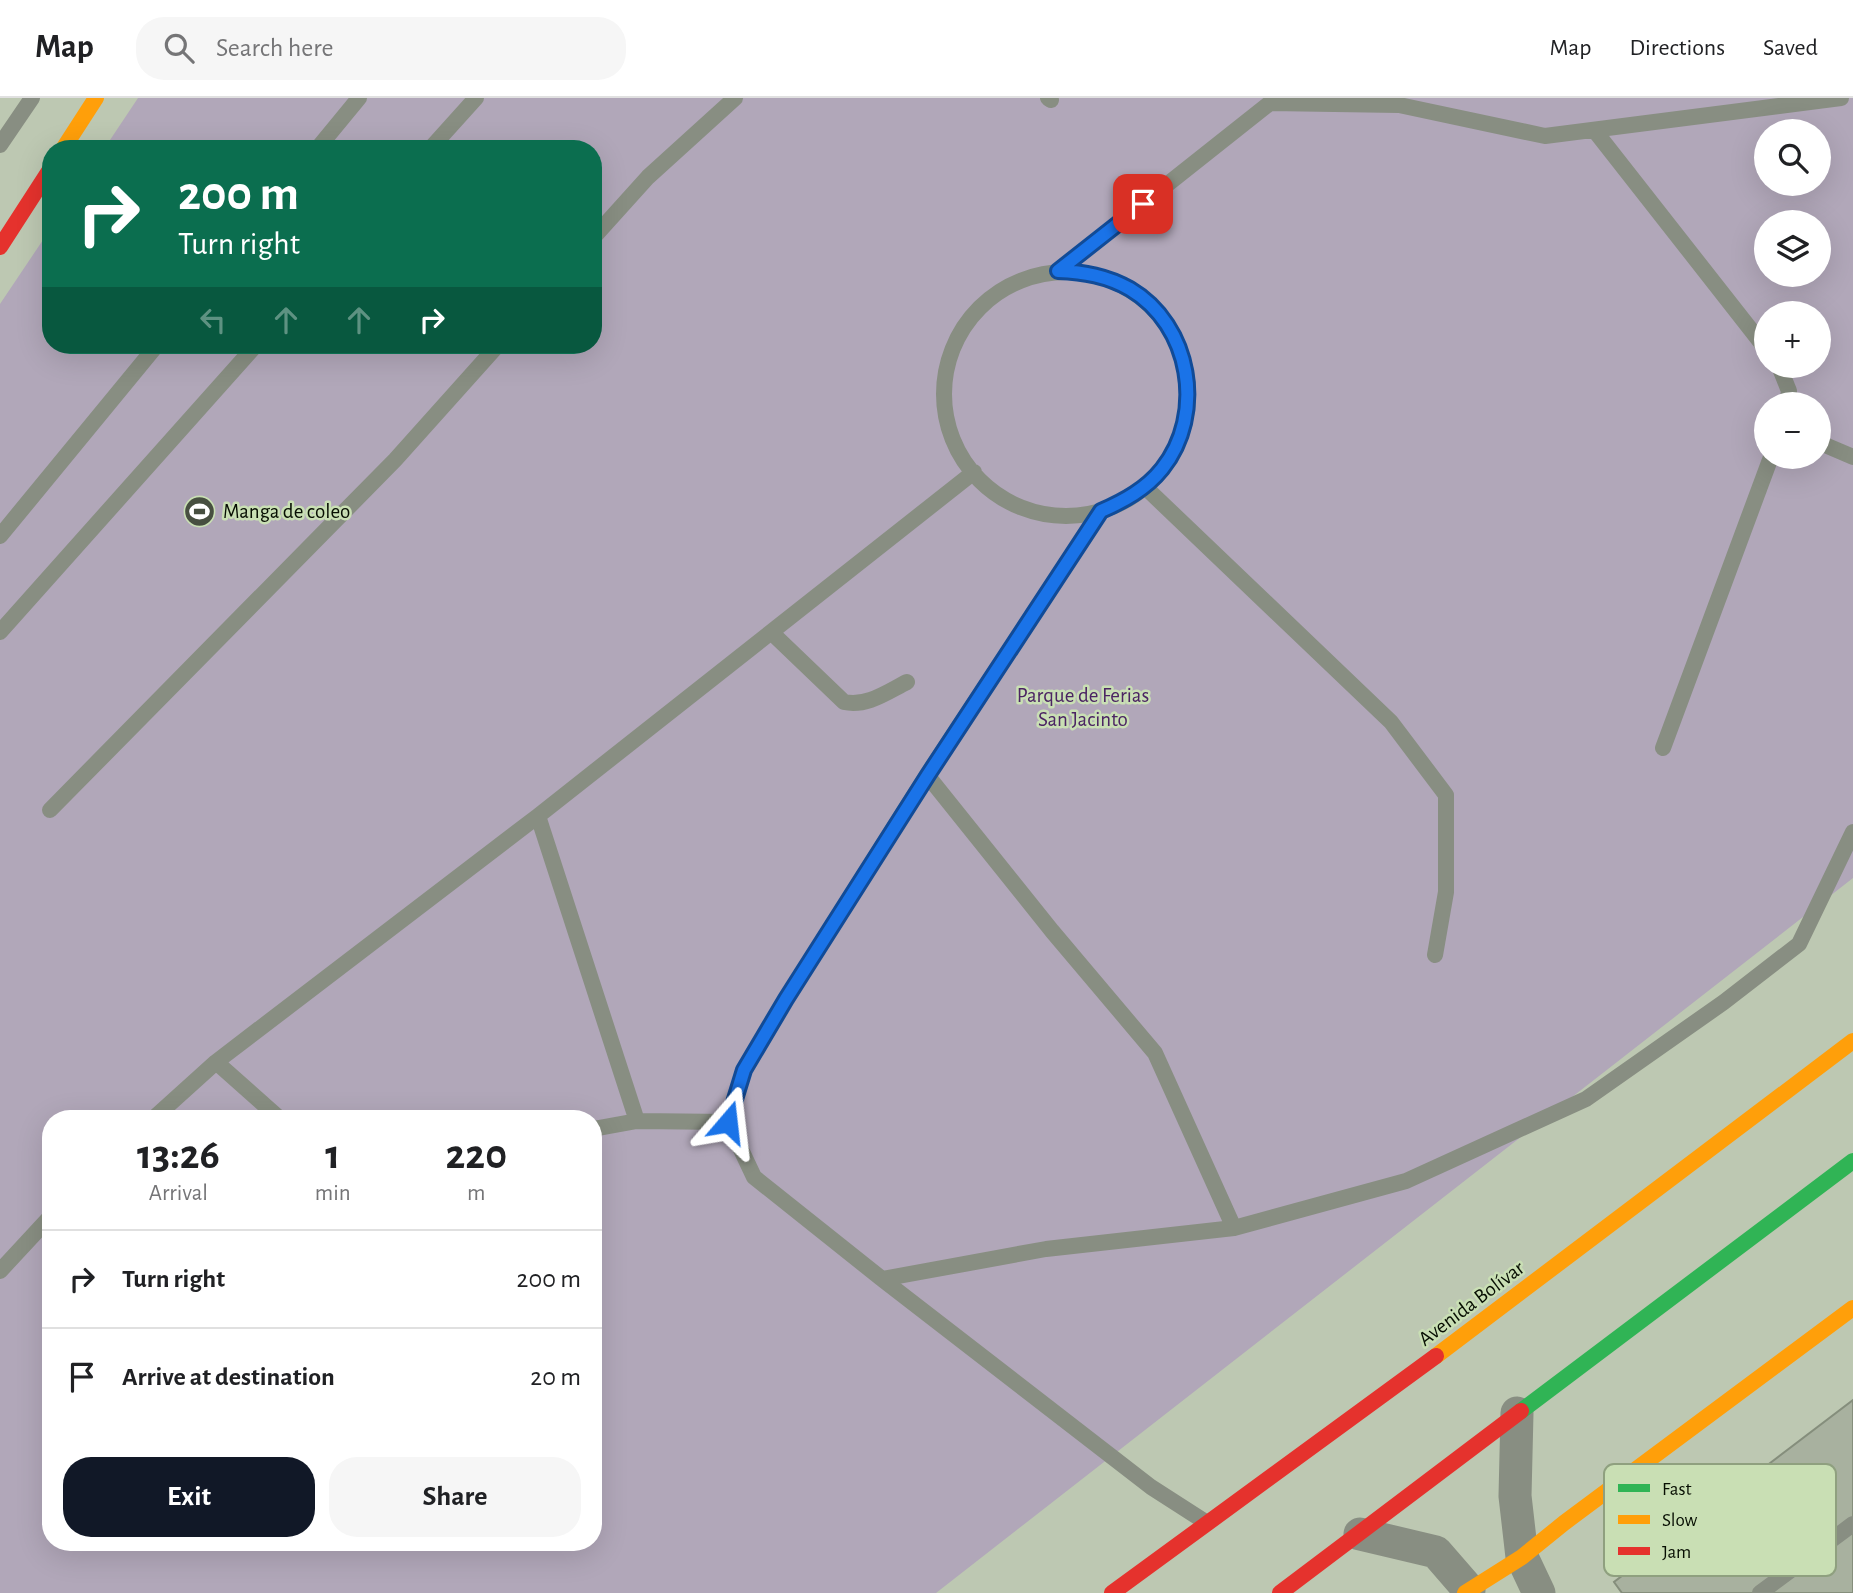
<!DOCTYPE html>
<html lang="en">
<head>
<meta charset="utf-8">
<style>
	body { margin:0; font-family:"Alegreya Sans",sans-serif; background:#f6f6f6; color:#202124; height:100vh; display:flex; flex-direction:column; font-size:26px; white-space:nowrap }
	* { box-sizing:border-box; margin:0 }
	p { font-size:23px; color:#757577 }
	.icon { flex:none; width:38px; height:38px; fill:none; stroke:currentColor; stroke-width:2; stroke-linecap:round; stroke-linejoin:round }
	.map { position:relative; flex:1; overflow:hidden }
	.side { position:absolute; left:42px; top:1012px; width:560px; height:441px; display:flex; flex-direction:column; background:#fff; border-radius:28px; box-shadow:0 7px 28px #0002 }
	.side>* { flex:none }
	.banner { position:absolute; left:42px; top:42px; width:560px; height:214px; border-radius:28px; box-shadow:0 7px 28px #0002; background:#0b6e4f; color:#fff; overflow:hidden }
	.fabs { position:absolute; left:1754px; top:21px; display:grid; gap:14px }
	.fabs a { display:grid; place-items:center; width:77px; height:77px; border-radius:50%; background:#fff; box-shadow:0 7px 28px #0002; font-size:35px }
	.pin { position:absolute; display:grid; place-items:center; width:60px; height:60px; color:#fff; margin:-30px; border-radius:14px; box-shadow:0 4px 10px #0006 }
	.me { position:absolute; width:77px; margin:-38px; rotate:17deg; stroke-linejoin:round; filter:drop-shadow(0 0 5px #0008) }
	.turn { display:flex; align-items:center; gap:24px; height:147px; padding:0 21px; font-size:32px }
	.turn .icon { width:91px; height:91px; stroke-width:2.5 }
	.turn b { display:block; font-size:49px; line-height:60px }
	.lanes { display:flex; align-items:center; height:66px; padding:0 21px; background:#0003; justify-content:center; gap:35px; direction:ltr }
	.lanes .off { opacity:.35 }
	.eta { display:flex; justify-content:space-evenly; align-items:center; height:119px; text-align:center }
	.eta b { font-size:42px; font-weight:700; line-height:49px }
	.button { display:flex; gap:14px; margin-top:auto; padding:14px 21px }
	.button a { flex:1; height:80px; border-radius:28px; background:#111827; color:#fff; font-size:28px; font-weight:700; line-height:80px; text-align:center }
	.button a+a { background:#f6f6f6; color:#202124 }
	ul { padding:0; list-style:none }
	li { display:flex; align-items:center; gap:21px; height:98px; padding:0 21px; border-top:2px solid #e0e0e0 }
	li div { flex:1 }
	li b { display:block; font-size:26px }
	li em { font-style:normal }
	header { display:flex; align-items:center; gap:42px; box-sizing:border-box; height:98px; padding:0 35px; background:#fff; border-bottom:2px solid #e0e0e0 }
	header strong { font-size:33px }
	nav { display:flex; gap:38px; margin-inline-start:auto; font-size:24px }
	.search { width:490px; height:63px; background:#f6f6f6; display:flex; align-items:center; gap:18px; box-sizing:border-box; padding:0 24px; border-radius:28px; color:#757577; font-size:26px }
	.map>svg:first-child { display:block }
</style>
</head>
<body>
<header>
<strong>Map</strong>
<div class="search"><svg class="icon" aria-label="search" viewBox="0 0 24 24"><circle cx="10" cy="10" r="6"/><path d="M15 15l6 6"/></svg>Search here</div>
<nav><a>Map</a><a>Directions</a><a>Saved</a></nav>
</header>
<div class="map">
<svg width="1853" height="1495" viewBox="0 0 1853 1495">
	<rect width="100%" height="100%" fill="#bdc8b2"/>
	<path fill="#b1a7b9" fill-rule="evenodd" d="M138 0H1853V780L936 1495H0V206L51 130V247H593V51H104ZM1766 33H1818V86H1766ZM1766 124H1818V177H1766ZM1766 215H1818V268H1766ZM1766 306H1818V359H1766ZM51 1020H593V1444H51Z"/>
	<path fill="#a8b19f" stroke="#858e7c" stroke-width="2" d="M1853 1302V1495H1622L1614 1484Z"/>
	<g fill="none" stroke-linecap="round" stroke-linejoin="round">
		<path stroke="#888e82" stroke-width="16" d="M1048 0 1051 2
			M1595 33 1766 251
			M0 47 32 0
			M317 51 359 0
			M430 51 476 0
			M593 140 648 79 735 0
			M1058 173 1270 5 1399 7 1545 38 1841 0
			M944 296a122 122 0 1 1 244 0a122 122 0 1 1-244 0Z
			M1779 268 1789 293 1787 306
			M1818 344 1853 359
			M1145 389 1391 624 1446 697V794L1435 857
			M1101 413 927 677 786 901 744 972 728 1024 754 1079 882 1181 1151 1389 1207 1425
			M0 438 157 247
			M0 534 256 247
			M772 535 844 604C867 609 887 594 907 584
			M1663 650 1771 359
			M927 677 1052 833 1155 955 1234 1130
			M50 712 395 362 498 247
			M538 718 637 1023
			M216 964 279 1020
			M154 1020 216 964 538 718 974 374
			M593 1031 637 1023 728 1024
			M0 1173 51 1118
			M882 1181 1046 1151 1234 1130 1406 1083 1586 1001 1724 904 1799 846 1853 734
			M1760 1495 1853 1426"/>
		<path stroke="#888e82" stroke-width="33" d="M1517 1315 1515 1398 1522 1459 1539 1495
			M1360 1436 1436 1454 1469 1492"/>
		<path stroke="#30b455" stroke-width="16" d="M1521 1313 1853 1063"/>
		<path stroke="#ff9f0a" stroke-width="16" d="M63 51 96 0
			M1436 1258 1853 943
			M1465 1495 1522 1459 1564 1425 1853 1210"/>
		<path stroke="#e5322d" stroke-width="16" d="M0 149 51 70
			M1112 1495 1436 1258
			M1280 1495 1521 1313"/>
	</g>
	<g fill="none" stroke-linecap="round" stroke-linejoin="round">
		<defs>
			<path id="route" d="M728 1024 744 972 786 901 928 677 1101 413C1124 403 1146 391 1162 371 1206 316 1191 227 1130 191 1107 178 1084 174 1058 173L1143 106"/>
		</defs>
		<use href="#route" stroke="#114b97" stroke-width="18"/>
		<use href="#route" stroke="#1a73e8" stroke-width="12"/>
	</g>
	<defs>
		<symbol id="stadium-disc" viewBox="-11 -11 22 22"><circle r="9.5" fill="#474f40" stroke="#c9dfb4"/><path d="M0-5a6.5 5 0 1 0 0 10a6.5 5 0 1 0 0-10ZM-3.5-1.8h7v3.6h-7Z" fill="#fff"/></symbol>
	</defs>
	<g fill-rule="evenodd">
		<use href="#stadium-disc" x="182" y="396" width="35" height="35"/>
	</g>
	<g text-anchor="middle" stroke-width="5" stroke-linejoin="round" paint-order="stroke">
		<g font-size="21" fill="#070e02" stroke="#c9dfb4" text-anchor="start">
			<text x="223" y="420">Manga de coleo</text>
		</g>
		<g font-size="21" fill="#4b2463" stroke="#c9dfb4">
			<text x="1083" y="604">Parque de Ferias<tspan x="1083" dy="24">San Jacinto</tspan></text>
		</g>
		<g font-size="21" fill="#070e02" stroke="#c9dfb4">
			<text transform="translate(1471 1205) rotate(-37)" y="7">Avenida Bolívar</text>
		</g>
	</g>
	<rect x="1604" y="1366" width="232" height="112" rx="10" fill="#c9dfb4" stroke="#8fa07f" stroke-width="2"/>
	<rect x="1618" y="1386" width="32" height="8" fill="#30b455"/>
	<rect x="1618" y="1417" width="32" height="9" fill="#ff9f0a"/>
	<rect x="1618" y="1449" width="32" height="8" fill="#e5322d"/>
	<g font-size="19" fill="#070e02">
		<text x="1662" y="1397">Fast</text>
		<text x="1662" y="1428">Slow</text>
		<text x="1662" y="1460">Jam</text>
	</g>
</svg>
<div class="fabs">
<a><svg class="icon" aria-label="search" viewBox="0 0 24 24"><circle cx="10" cy="10" r="6"/><path d="M15 15l6 6"/></svg></a>
<a><svg class="icon" aria-label="layers" viewBox="0 0 24 24"><path d="M12 4l9 5-9 5-9-5zM3 14l9 5 9-5"/></svg></a>
<a>+</a>
<a>−</a>
</div>
<div class="pin" style="left:1143px;top:106px;background:#d93025"><svg class="icon" aria-label="arrive" viewBox="0 0 24 24"><path d="M6 21V4h12l-3 4 3 4H6"/></svg></div>
<svg class="me" style="left:728px;top:1024px" viewBox="-20 -20 40 40"><path d="M0-17L14 15 0 8-14 15z" fill="#1a73e8" stroke="#fff" stroke-width="4"/></svg>
<div class="banner">
<div class="turn"><svg class="icon" aria-label="right" viewBox="0 0 24 24"><path d="M7 20v-9h11M14 6l5 5-5 5"/></svg><div><b>200 m</b>Turn right</div></div>
<div class="lanes"><svg class="icon off" aria-label="left" viewBox="0 0 24 24"><path d="M17 20v-9H6M10 6l-5 5 5 5"/></svg><svg class="icon off" aria-label="ahead" viewBox="0 0 24 24"><path d="M12 20V5M6 11l6-6 6 6"/></svg><svg class="icon off" aria-label="ahead" viewBox="0 0 24 24"><path d="M12 20V5M6 11l6-6 6 6"/></svg><svg class="icon" aria-label="right" viewBox="0 0 24 24"><path d="M7 20v-9h11M14 6l5 5-5 5"/></svg></div>
</div>
<section class="side">
<div class="eta">
<div><b>13:26</b><p>Arrival</p></div>
<div><b>1</b><p>min</p></div>
<div><b>220</b><p>m</p></div>
</div>
<ul>
<li><svg class="icon" aria-label="right" viewBox="0 0 24 24"><path d="M7 20v-9h11M14 6l5 5-5 5"/></svg><div><b>Turn right</b></div><em>200 m</em></li>
<li><svg class="icon" aria-label="arrive" viewBox="0 0 24 24"><path d="M6 21V4h12l-3 4 3 4H6"/></svg><div><b>Arrive at destination</b></div><em>20 m</em></li>
</ul>
<div class="button"><a>Exit</a><a>Share</a></div>
</section>
</div>
</body>
</html>
